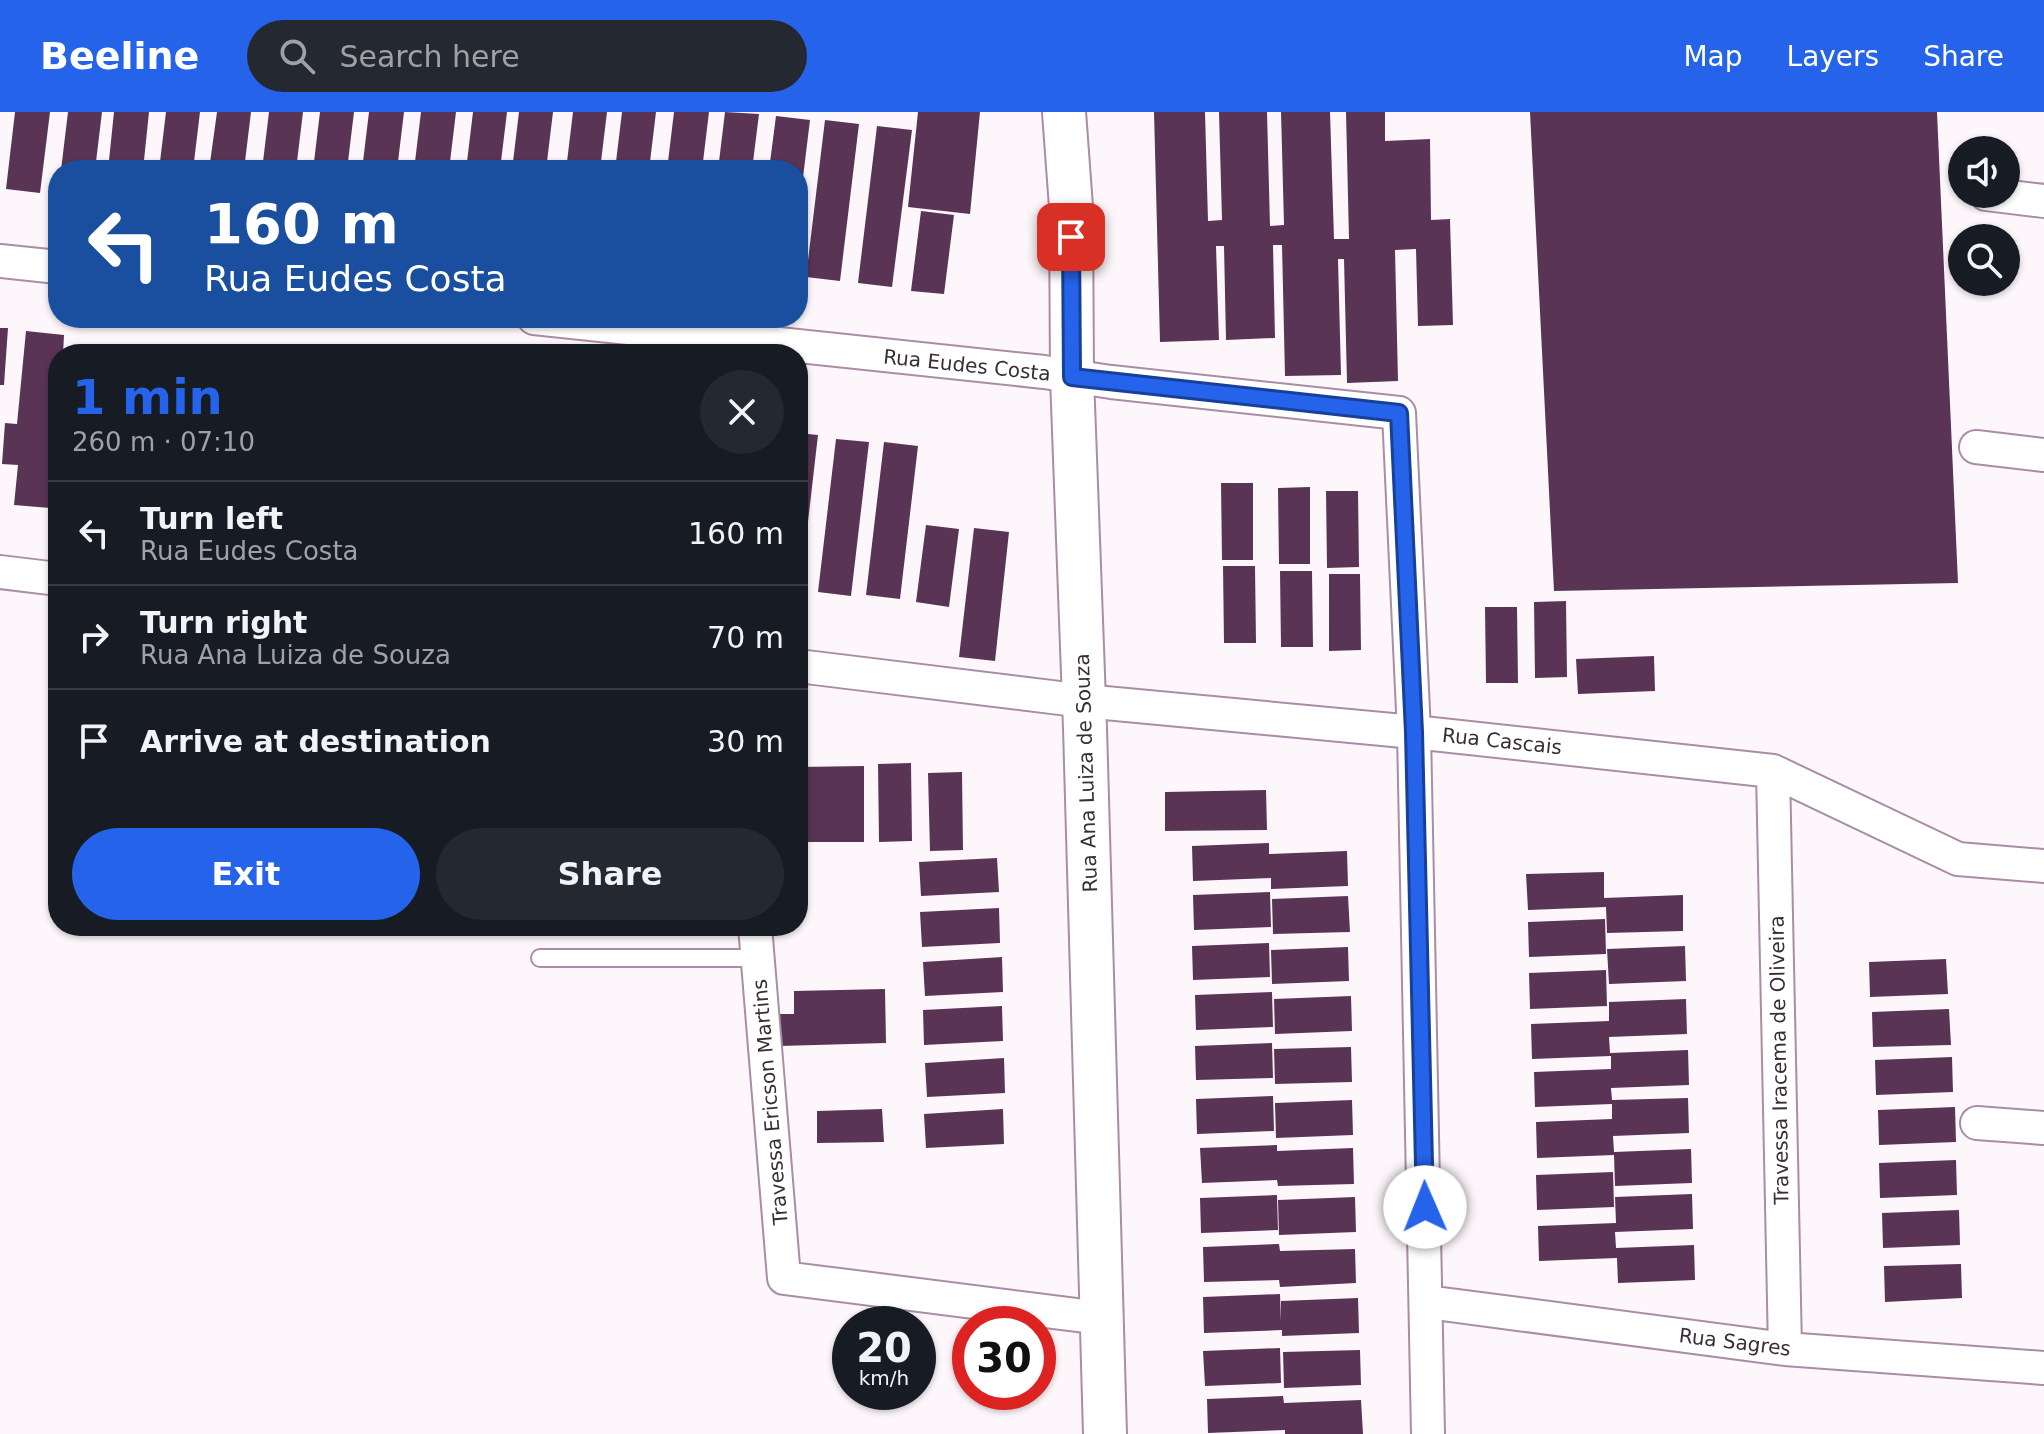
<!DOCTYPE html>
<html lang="en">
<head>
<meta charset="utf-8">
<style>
	body { margin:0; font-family:"DejaVu Sans",sans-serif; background:#242831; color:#f1f3f6; height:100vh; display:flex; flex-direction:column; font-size:30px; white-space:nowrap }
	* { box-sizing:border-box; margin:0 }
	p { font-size:26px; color:#9ea1a6 }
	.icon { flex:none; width:44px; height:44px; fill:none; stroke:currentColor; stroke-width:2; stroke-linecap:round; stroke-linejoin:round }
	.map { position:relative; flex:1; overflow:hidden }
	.drawer { position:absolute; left:48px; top:232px; width:760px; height:592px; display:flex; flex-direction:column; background:#171b24; border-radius:32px; box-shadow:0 2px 6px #0004 }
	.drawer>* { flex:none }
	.hud { position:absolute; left:48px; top:48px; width:760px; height:168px; border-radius:32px; box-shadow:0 2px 6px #0004; background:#1a4fa0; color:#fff; overflow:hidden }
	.buttons { position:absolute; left:1948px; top:24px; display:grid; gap:16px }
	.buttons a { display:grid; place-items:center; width:72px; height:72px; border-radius:50%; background:#171b24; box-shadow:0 2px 6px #0004; font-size:40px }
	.speed { position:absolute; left:832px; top:1194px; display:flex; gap:16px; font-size:40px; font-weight:700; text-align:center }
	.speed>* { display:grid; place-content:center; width:104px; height:104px; border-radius:50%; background:#171b24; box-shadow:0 2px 6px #0004; line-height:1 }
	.speed small { font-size:20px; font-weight:400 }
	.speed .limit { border:12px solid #d22; background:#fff; color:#111 }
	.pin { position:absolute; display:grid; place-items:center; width:68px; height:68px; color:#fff; margin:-34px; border-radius:16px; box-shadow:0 4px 12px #0006 }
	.me { position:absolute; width:88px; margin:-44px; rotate:359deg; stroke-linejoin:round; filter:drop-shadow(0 0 6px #0008) }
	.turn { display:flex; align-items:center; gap:28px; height:168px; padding:0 24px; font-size:36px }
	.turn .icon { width:104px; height:104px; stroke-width:2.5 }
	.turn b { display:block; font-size:56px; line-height:68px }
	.round { display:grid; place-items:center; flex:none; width:84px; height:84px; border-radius:42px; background:#242831 }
	.overview { display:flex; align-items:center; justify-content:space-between; height:136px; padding:0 24px }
	h1 { font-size:48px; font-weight:700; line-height:60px; color:#2563eb }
	.button { display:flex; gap:16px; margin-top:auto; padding:16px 24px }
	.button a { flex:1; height:92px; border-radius:48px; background:#2563eb; color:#fff; font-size:32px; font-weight:700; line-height:92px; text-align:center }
	.button a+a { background:#242831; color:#f1f3f6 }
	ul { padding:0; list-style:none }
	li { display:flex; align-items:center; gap:24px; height:104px; padding:0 24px; border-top:2px solid #363941 }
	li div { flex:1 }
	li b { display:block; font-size:30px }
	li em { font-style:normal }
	header { display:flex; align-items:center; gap:48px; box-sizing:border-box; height:112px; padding:0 40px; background:#2563eb; color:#fff }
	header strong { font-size:38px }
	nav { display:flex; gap:44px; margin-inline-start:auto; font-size:28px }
	.search { width:560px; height:72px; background:#242831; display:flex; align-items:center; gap:20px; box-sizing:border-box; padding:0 28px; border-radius:44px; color:#9ea1a6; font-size:30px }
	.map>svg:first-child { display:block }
</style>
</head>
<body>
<header>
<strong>Beeline</strong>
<div class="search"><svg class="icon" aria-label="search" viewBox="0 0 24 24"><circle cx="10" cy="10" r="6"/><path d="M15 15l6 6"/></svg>Search here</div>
<nav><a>Map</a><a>Layers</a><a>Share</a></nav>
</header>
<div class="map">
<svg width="2044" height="1322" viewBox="0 0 2044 1322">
	<rect width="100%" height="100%" fill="#fdf7fc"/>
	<path fill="#5a3454" d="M15 0H50L40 81 6 77Z
		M68 0H102L95 58H61Z
		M114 0H149L143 58H108Z
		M166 0H200L193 58H159Z
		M217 0H251L244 58H209Z
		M269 0H303L296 58H262Z
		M320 0H354L347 58H313Z
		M369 0H404L397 58H362Z
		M421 0H456L449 58H414Z
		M473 0H507L500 58H466Z
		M519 0H553L546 58H512Z
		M573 0H607L600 58H566Z
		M622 0H656L649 58H615Z
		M674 0H709L702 58H667Z
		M725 0 759 2 752 58H718Z
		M918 0H980L970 102 908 95Z
		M1154 0H1205L1208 109 1222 108 1219 0H1267L1270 114 1284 113 1281 0H1330L1334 127H1349L1346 0H1385V29L1430 27 1431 108 1450 107 1453 213 1418 214 1416 137 1395 138 1398 269 1347 271 1344 147H1338L1341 263 1285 264 1282 133H1273L1275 226 1226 228 1224 134H1216L1219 228 1160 230Z
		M1530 0H1937L1958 471 1554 479Z
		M776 4 810 8 800 90 798 58H769Z
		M825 8 859 12 840 169 806 165Z
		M877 14 912 18 892 175 858 171Z
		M921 99 954 103 944 182 911 179Z
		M0 216H8L4 273H0Z
		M26 219 64 223 63 242H58V292L50 396 14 393 18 353 2 352 5 311 17 312Z
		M798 321 818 323 800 479H798Z
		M836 327 869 330 851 484 818 480Z
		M884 330 918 334 900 487 866 483Z
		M1221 371H1253V448H1222Z
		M1310 375V452H1279L1278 376Z
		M1326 379H1358L1359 455 1327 456Z
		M926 413 959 417 949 495 916 490Z
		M974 416 1009 420 995 549 959 545Z
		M1223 454H1255L1256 531H1224Z
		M1280 459H1312L1313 535H1281Z
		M1329 462H1360L1361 538 1329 539Z
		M1566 489 1567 565 1535 566 1534 490Z
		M1485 495H1517L1518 571H1486Z
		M1654 544 1655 579 1578 582 1576 547Z
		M911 651 912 729 879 730 878 652Z
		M864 654V730H798V655Z
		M962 660 963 738 930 739 928 661Z
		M1266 678 1267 718 1165 719V680Z
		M1269 731V742L1347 739 1348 774 1271 777V766L1193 769 1192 734Z
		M997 746 999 780 921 784 919 750Z
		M1604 760V786L1683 783V819L1607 821 1606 795 1528 798 1526 762Z
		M1270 780 1271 815 1194 818 1193 783Z
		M1348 784 1350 820 1273 822 1272 787Z
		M999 796 1000 831 922 835 920 800Z
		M1605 807 1606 842 1529 845 1528 810Z
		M1269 831 1270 865 1193 868 1192 834Z
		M1685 834 1686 869 1609 872 1607 837Z
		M1348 835 1349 869 1272 872 1271 838Z
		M1002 845 1003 880 925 884 923 850Z
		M1946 847 1948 882 1870 885 1869 850Z
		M1606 858 1607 894 1530 897 1529 861Z
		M885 877 886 931 780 934V902H794V879Z
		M1272 880 1273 915 1196 918 1195 883Z
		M1351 884 1352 919 1275 922 1274 887Z
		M1686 887 1687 922 1609 925 1610 941 1688 938 1689 973 1611 976 1612 988 1688 986 1689 1021 1613 1024 1614 1040 1691 1037 1692 1071 1615 1074 1614 1043 1537 1046 1536 1010 1612 1007V992L1535 995 1534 960 1611 957V944L1532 947 1531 912 1609 909V890Z
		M1002 894 1003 929 924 933 923 898Z
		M1949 897 1951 933 1873 935 1872 900Z
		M1272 931 1273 966 1196 968 1195 934Z
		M1351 935 1352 970 1275 972 1274 937Z
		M1952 945 1953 980 1876 983 1875 948Z
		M1004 946 1005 981 927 985 925 951Z
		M1273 984 1274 1019 1197 1022 1196 987Z
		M1352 988 1353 1023 1276 1026 1275 991Z
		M1955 995 1956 1030 1879 1033 1878 998Z
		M882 997 884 1030 817 1031V999Z
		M1003 997 1004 1032 926 1036 924 1002Z
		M1277 1033V1039L1353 1036 1354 1072 1278 1074 1277 1068 1202 1071 1200 1036Z
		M1956 1048 1957 1083 1880 1086 1879 1051Z
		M1613 1060 1614 1095 1537 1098 1536 1063Z
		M1692 1082 1693 1117 1615 1120 1616 1136 1694 1133 1695 1168 1618 1171 1617 1146 1539 1149 1538 1114 1616 1111 1615 1085Z
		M1277 1083 1278 1118 1201 1121 1200 1086Z
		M1355 1085 1356 1120 1279 1123 1278 1088Z
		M1959 1098 1960 1133 1883 1136 1882 1101Z
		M1279 1132 1280 1139 1355 1137 1356 1171 1280 1175 1279 1168 1204 1170 1203 1135Z
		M1961 1152 1962 1186 1885 1190 1884 1154Z
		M1280 1182 1281 1210V1189L1358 1186 1359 1221 1282 1224V1218L1204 1221 1203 1185Z
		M1280 1236 1281 1271 1205 1274 1203 1239Z
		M1360 1238 1361 1273 1284 1276 1283 1240Z
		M1283 1284 1284 1291 1361 1288 1363 1322H1285V1318L1208 1321 1207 1287Z"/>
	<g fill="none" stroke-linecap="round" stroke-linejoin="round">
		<defs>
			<path id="service" d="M540 846H758"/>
			<path id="minor" d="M1986 82 2044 89
				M0 149 58 155
				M534 206 1044 260 1111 270 1399 301 1414 620 1428 1322
				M1976 335 2044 343
				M0 460 58 467
				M798 554 1084 589 1414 620 1773 659 1958 747 2044 754
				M1773 659 1785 1237
				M755 814 784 1166 1101 1206
				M1977 1011 2044 1016
				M1427 1190 1785 1237 2044 1256"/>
			<path id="tertiary" d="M1064 0 1071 95 1072 265 1085 616 1105 1322"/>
		</defs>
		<use href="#service" stroke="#aa8da4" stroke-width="20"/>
		<use href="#minor" stroke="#aa8da4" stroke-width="36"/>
		<use href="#tertiary" stroke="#aa8da4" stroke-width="46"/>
		<use href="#service" stroke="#fff" stroke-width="16"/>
		<use href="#minor" stroke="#fff" stroke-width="32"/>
		<use href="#tertiary" stroke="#fff" stroke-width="42"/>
	</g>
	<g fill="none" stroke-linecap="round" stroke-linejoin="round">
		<defs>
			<path id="route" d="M1071 125 1072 265 1399 301 1414 620 1425 1095"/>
		</defs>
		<use href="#route" stroke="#184099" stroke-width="20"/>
		<use href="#route" stroke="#2563eb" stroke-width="14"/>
	</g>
	<g text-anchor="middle" stroke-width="8" stroke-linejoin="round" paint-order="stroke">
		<g font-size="20" fill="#382d36" stroke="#fff">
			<text transform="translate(967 253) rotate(6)" y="7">Rua Eudes Costa</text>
			<text transform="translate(1502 629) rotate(6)" y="7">Rua Cascais</text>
			<text transform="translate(1086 661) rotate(-92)" y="7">Rua Ana Luiza de Souza</text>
			<text transform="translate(1779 948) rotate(-91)" y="7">Travessa Iracema de Oliveira</text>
			<text transform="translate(770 990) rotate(-95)" y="7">Travessa Ericson Martins</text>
			<text transform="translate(1735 1230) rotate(7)" y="7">Rua Sagres</text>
		</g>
	</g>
</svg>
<div class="buttons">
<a><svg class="icon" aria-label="sound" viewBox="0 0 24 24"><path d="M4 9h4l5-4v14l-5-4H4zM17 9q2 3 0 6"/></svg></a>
<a><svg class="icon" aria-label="search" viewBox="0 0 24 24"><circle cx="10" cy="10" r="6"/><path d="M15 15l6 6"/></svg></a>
</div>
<div class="speed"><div>20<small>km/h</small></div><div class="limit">30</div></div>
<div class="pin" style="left:1071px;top:125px;background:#d93025"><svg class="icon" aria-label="arrive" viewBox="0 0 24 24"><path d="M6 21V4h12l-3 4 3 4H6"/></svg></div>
<svg class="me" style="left:1425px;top:1095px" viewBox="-20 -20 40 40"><circle r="19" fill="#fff"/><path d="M0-13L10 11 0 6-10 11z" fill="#2563eb"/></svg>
<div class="hud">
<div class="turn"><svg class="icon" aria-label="left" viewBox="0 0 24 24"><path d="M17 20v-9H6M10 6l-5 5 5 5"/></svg><div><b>160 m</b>Rua Eudes Costa</div></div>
</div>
<section class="drawer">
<div class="overview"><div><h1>1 min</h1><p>260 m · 07:10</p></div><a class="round"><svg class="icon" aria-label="close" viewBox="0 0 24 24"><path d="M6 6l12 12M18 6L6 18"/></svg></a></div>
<ul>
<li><svg class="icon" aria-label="left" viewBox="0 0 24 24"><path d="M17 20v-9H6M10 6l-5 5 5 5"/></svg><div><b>Turn left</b><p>Rua Eudes Costa</p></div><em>160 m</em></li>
<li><svg class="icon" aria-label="right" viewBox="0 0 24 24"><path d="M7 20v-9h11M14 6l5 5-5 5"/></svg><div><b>Turn right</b><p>Rua Ana Luiza de Souza</p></div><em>70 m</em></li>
<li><svg class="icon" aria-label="arrive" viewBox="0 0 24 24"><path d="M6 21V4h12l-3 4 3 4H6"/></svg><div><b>Arrive at destination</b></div><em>30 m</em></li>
</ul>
<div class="button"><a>Exit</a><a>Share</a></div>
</section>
</div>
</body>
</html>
